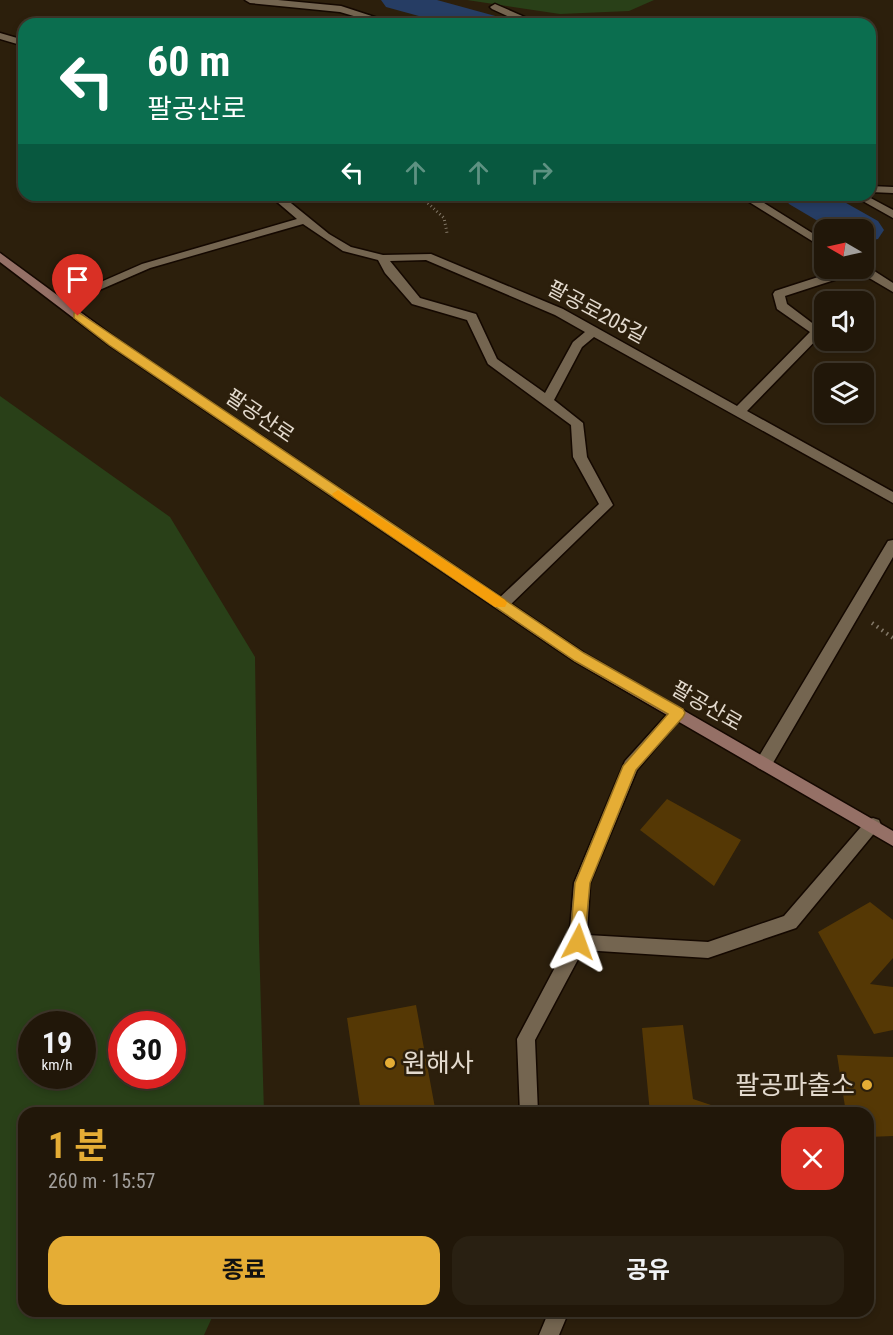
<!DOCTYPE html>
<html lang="ko">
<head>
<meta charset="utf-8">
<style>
	body { margin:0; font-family:"Roboto Condensed","Noto Sans KR",sans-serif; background:#292012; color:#f1f3f6; height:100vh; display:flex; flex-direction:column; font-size:22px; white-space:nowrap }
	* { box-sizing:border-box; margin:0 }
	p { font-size:20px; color:#a29f9c }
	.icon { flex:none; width:33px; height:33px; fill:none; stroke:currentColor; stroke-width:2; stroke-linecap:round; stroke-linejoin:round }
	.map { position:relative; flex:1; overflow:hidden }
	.sheet { position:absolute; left:18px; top:1107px; width:856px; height:210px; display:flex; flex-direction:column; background:#211709; border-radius:18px; box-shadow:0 3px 9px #0003,0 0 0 2px #3e362a }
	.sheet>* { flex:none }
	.top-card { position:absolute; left:18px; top:18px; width:858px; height:183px; border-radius:18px; box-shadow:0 3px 9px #0003,0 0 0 2px #3e362a; background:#0b6e4f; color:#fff; overflow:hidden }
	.needle { width:39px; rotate:279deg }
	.controls { position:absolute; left:814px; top:219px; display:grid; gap:12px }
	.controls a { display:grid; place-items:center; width:60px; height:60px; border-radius:12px; background:#211709; box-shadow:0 3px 9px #0003,0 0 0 2px #3e362a; font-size:30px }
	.speed { position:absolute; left:18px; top:1011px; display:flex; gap:12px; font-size:30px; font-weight:700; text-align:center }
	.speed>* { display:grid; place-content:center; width:78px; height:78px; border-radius:50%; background:#211709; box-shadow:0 3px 9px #0003,0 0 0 2px #3e362a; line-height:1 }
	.speed small { font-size:15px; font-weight:400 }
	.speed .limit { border:9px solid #d22; background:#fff; color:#111 }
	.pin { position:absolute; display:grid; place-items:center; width:51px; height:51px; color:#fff; margin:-62px -26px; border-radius:50% 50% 50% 0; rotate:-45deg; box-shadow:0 0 6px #0007 }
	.pin .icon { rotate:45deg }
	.me { position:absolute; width:66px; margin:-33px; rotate:4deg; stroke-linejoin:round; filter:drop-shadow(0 0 4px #0008) }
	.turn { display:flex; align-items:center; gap:21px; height:126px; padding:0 30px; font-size:27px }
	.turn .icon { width:78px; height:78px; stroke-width:2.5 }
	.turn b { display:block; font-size:42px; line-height:51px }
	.lanes { display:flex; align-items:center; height:57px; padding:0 30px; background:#0003; justify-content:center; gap:30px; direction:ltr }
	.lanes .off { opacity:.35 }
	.round { display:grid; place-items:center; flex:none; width:63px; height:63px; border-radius:18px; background:#292012 }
	.summary { display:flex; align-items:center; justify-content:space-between; height:102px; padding:0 30px }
	h1 { font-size:36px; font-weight:700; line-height:45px; color:#e5ad35 }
	.primary-button { display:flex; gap:12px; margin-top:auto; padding:12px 30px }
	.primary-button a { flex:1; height:69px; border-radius:18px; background:#e5ad35; color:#111; font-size:24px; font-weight:700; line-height:69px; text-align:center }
	.primary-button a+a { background:#292012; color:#f1f3f6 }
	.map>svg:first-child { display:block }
</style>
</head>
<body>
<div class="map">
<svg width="893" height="1335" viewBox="0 0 893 1335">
	<rect width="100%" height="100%" fill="#2c1f0c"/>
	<path fill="#294018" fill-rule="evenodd" d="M467 0H654L629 11 560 14Z
		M0 396 170 517 255 657 259 940 264 1113H24V1311H215L204 1335H0ZM32 1024H82V1076H32ZM122 1024H172V1076H122Z"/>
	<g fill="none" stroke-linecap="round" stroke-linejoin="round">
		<path fill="#263d64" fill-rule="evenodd" d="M381 0H437L499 17 504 24H448L386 7Z
			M783 195H832L878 221 884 230 878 239 864 242V230H833L789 204Z"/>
	</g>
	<path fill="#553805" d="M667 799 741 840 714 886 640 830Z
		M870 902 893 920V958L870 984 893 987V1030L874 1034 818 932Z
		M416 1005 435 1108 408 1113H361L347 1018Z
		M683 1025 693 1099 735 1113H650L642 1028Z
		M837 1055 893 1057V1136L868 1137V1113H846Z"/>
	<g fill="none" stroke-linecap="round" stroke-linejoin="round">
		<defs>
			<path id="minor" d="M245 0H278L341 6 396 24H381L340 12 250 3Z
				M495 4 536 22 538 24H525L492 9 490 7Z
				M0 33 24 40V46L0 39Z
				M870 186 893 187V193L870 192Z
				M269 195H281L329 234 351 247 383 255 431 254 563 309 737 406 810 332 777 309 773 294 775 291 846 268H864L865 265 893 283V292L859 272 785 296 787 304 824 332 747 411 893 492V503L594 337 582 347 554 400 583 423 587 457 613 505 507 608H497L495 604 497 600 599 504 573 457 571 425 488 364 467 320 412 304 385 273 378 260 343 251 303 224 150 268 65 305H57L55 302 142 264 297 219ZM426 260 555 315 585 332 573 342 545 393 497 359 476 314 420 298 390 261Z
				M738 195H751L825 241V249Z
				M852 195H865L893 210V218Z
				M893 540V557L770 768 764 770 758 768 756 763 758 758 888 541Z
				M677 707 682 709 685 713 637 770 590 883 587 935 708 942 784 916 867 820 873 818 879 820 881 825 796 928 708 958 583 950 535 1040 538 1113H520L517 1039 569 941 574 883 625 761 672 709Z
				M549 1311H569L559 1335H539Z"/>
			<path id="secondary" d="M0 253 117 339 584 653 893 831V846L574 661 109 345 0 262Z"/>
		</defs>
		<use href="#minor" stroke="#140800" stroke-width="3"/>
		<use href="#secondary" stroke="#140800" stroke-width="3"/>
		<path stroke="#837868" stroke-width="3" stroke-dasharray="1 3" stroke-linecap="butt" d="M419 195 444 218 447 233"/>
		<path stroke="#837868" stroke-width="4" stroke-dasharray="1.5 4.5" stroke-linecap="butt" d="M872 623 893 638"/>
		<use href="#minor" fill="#746550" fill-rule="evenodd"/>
		<use href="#secondary" fill="#957066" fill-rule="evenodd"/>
	</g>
	<path fill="#e5ad35" stroke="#957022" stroke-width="1.5" d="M78 312 584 653 683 709 685 713 683 717 636 770 590 883 584 947 578 949 572 947 570 942 575 883 623 766 668 714 575 661 109 345 74 318V313Z"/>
	<path fill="#f59e0b" d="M338 490 505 600 507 603 505 607H495L334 497 332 494Z"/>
	<g fill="#e5ad35" stroke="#2c1f0c" stroke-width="2">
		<circle cx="390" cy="1063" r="6"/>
		<circle cx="867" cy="1085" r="6"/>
	</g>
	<g text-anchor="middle" stroke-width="5" stroke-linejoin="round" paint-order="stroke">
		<g font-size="21" fill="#e3dace" stroke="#2c1f0c">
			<text transform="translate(597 312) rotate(28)" y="7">팔공로205길</text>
			<text transform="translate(260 416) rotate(34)" y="7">팔공산로</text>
			<text transform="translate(707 706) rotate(30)" y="7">팔공산로</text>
		</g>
		<g font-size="26" fill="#e3dace" stroke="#2c1f0c" text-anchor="start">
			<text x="402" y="1072">원해사</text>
			<text x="855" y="1094" text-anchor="end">팔공파출소</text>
		</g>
	</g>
</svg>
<div class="controls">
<a><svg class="needle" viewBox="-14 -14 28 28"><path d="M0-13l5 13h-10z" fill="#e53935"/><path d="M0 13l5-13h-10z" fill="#a29f9c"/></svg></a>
<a><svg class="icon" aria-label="sound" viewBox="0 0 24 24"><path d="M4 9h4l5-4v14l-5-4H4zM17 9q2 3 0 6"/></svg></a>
<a><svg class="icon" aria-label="layers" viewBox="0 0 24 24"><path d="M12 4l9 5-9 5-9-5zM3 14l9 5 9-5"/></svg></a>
</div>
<div class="speed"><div>19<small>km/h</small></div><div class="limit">30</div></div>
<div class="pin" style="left:78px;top:316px;background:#d93025"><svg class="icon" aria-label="arrive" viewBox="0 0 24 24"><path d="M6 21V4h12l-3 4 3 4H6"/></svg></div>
<svg class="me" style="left:578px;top:942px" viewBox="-20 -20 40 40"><path d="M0-17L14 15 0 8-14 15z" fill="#e5ad35" stroke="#fff" stroke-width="4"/></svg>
<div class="top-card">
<div class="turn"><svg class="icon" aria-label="left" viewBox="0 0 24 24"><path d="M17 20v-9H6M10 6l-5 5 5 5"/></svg><div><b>60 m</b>팔공산로</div></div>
<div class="lanes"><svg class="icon" aria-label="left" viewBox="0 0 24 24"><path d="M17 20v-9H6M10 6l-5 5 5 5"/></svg><svg class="icon off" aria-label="ahead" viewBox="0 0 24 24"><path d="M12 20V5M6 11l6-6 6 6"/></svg><svg class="icon off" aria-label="ahead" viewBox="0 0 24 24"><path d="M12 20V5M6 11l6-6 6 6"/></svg><svg class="icon off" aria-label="right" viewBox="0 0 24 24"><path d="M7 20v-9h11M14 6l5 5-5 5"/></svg></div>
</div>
<section class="sheet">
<div class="summary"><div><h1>1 분</h1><p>260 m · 15:57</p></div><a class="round" style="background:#d93025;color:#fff"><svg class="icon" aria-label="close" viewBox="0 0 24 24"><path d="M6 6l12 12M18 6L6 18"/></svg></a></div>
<div class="primary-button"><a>종료</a><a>공유</a></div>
</section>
</div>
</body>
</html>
